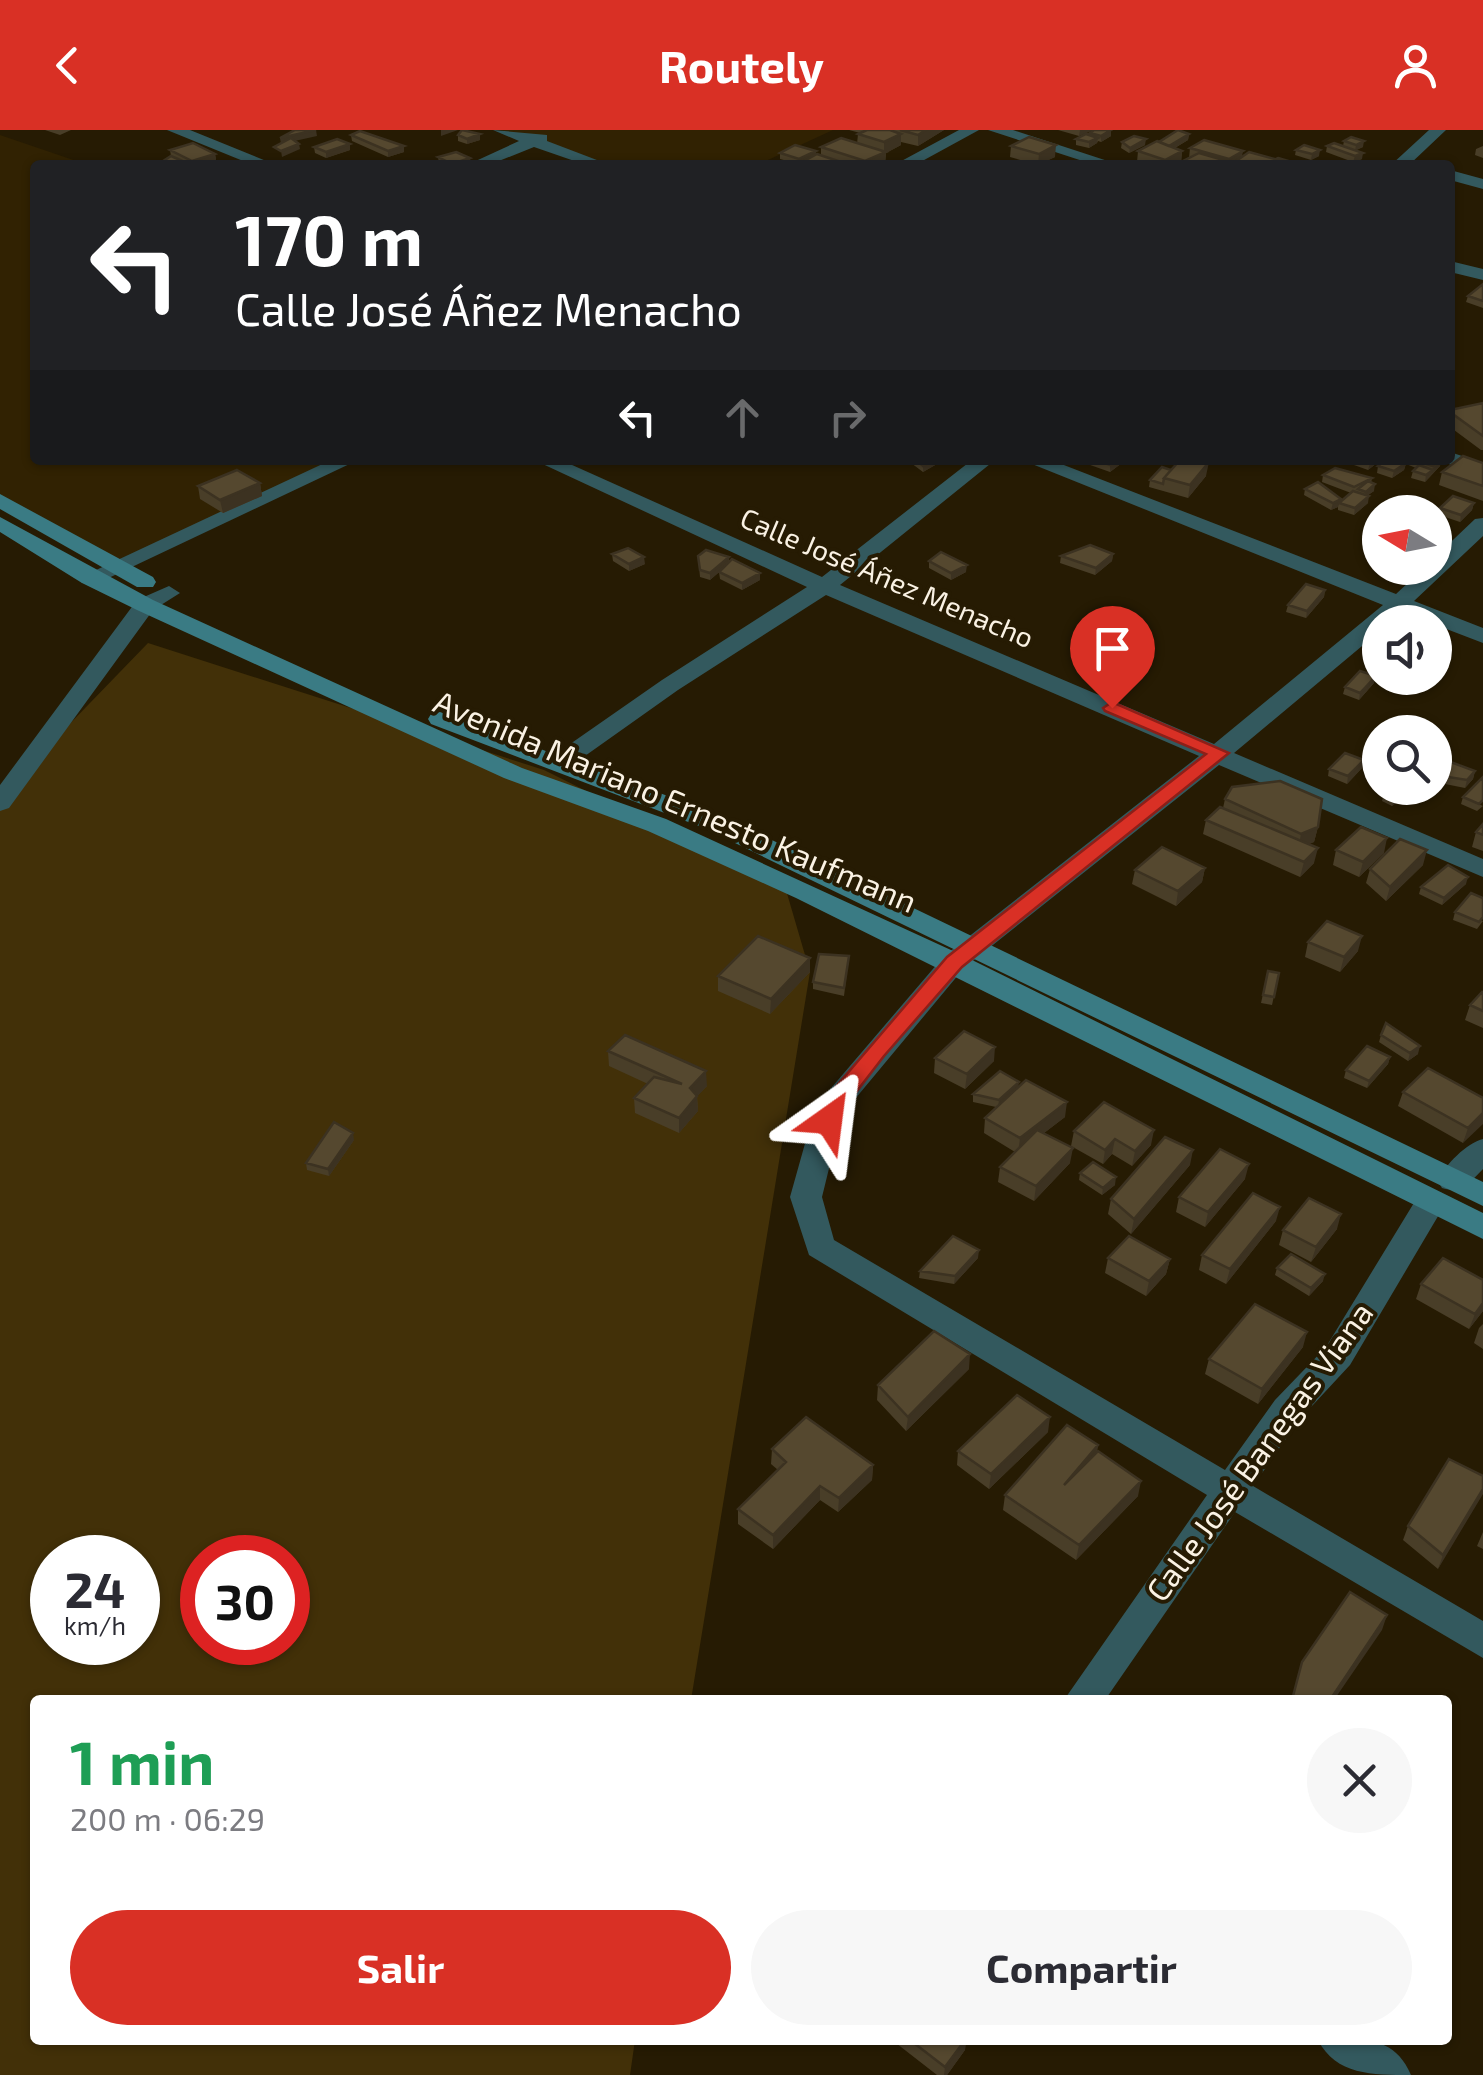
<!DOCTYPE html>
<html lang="es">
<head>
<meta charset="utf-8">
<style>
	body { margin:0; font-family:"Exo 2",sans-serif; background:#f7f7f7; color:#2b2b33; height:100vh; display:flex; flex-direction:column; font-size:38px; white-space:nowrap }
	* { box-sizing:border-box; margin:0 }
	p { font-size:32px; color:#7c7c81 }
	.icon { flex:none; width:55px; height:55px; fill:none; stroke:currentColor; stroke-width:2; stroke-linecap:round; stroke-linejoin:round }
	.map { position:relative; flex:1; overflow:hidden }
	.details { position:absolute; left:30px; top:1565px; width:1422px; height:350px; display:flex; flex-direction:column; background:#fff; border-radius:10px; box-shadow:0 2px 8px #0004 }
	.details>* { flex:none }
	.hud { position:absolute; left:30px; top:30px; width:1425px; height:305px; border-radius:10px; box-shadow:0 2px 8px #0004; background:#202124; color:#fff; overflow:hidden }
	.needle { width:65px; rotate:280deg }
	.tools { position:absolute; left:1362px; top:365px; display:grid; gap:20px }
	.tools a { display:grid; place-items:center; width:90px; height:90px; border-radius:50%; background:#fff; box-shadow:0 2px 8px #0004; font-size:50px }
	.speed { position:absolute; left:30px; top:1405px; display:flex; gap:20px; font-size:50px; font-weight:700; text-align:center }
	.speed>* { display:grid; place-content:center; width:130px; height:130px; border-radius:50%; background:#fff; box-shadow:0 2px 8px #0004; line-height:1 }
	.speed small { font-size:25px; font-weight:400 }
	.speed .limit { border:15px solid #d22; background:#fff; color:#111 }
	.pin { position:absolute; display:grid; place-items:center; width:85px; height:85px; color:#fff; margin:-102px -42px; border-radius:50% 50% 50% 0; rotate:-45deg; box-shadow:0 0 10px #0007 }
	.pin .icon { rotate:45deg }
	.me { position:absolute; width:110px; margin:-55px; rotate:31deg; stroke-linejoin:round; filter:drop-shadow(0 0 8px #0008) }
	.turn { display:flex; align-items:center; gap:35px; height:210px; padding:0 40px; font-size:45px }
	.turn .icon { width:130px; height:130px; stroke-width:2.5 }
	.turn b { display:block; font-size:70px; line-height:85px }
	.lanes { display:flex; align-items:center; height:95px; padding:0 40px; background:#0003; justify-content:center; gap:50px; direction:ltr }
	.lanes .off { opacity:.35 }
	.round { display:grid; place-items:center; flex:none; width:105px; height:105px; border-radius:52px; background:#f7f7f7 }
	.headline { display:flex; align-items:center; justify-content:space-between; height:170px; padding:0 40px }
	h1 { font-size:60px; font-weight:700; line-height:75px; color:#1e9e55 }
	.action { display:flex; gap:20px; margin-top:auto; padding:20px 40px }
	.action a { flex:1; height:115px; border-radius:60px; background:#d93025; color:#fff; font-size:40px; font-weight:700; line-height:115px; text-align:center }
	.action a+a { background:#f7f7f7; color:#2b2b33 }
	header { display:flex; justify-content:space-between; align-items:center; height:130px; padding:0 40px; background:#d93025; color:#fff; font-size:45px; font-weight:700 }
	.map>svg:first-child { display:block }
</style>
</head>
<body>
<header><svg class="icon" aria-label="back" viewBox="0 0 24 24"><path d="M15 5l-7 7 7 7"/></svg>Routely<svg class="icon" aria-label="person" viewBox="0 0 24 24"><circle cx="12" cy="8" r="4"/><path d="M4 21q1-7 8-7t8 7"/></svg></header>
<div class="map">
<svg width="1483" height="1945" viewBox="0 0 1483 1945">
	<rect width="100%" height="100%" fill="#261b03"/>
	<path fill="#312202" d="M501 0H833L757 35H602Z
		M0 5 88 35H35V330H337L114 437 0 373Z"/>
	<path fill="#423008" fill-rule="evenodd" d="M148 513 544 640 786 760 810 842 691 1570H35V1910H635L630 1945H0V666ZM52 1428H138V1512H52ZM202 1428H288V1512H202Z"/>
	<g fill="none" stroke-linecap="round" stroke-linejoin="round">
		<path fill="#33595e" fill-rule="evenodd" d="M167 0H190L276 35H253Z
			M493 0 547 5V11L610 35H586L534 17 489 35H467L519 11Z
			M959 0H979L915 35H894Z
			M988 0H1013L1120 35H1095Z
			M1429 0H1446L1409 35H1391Z
			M1450 40 1483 49V59L1450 50Z
			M1450 131 1483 139V150L1450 142Z
			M1450 322 1483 333V346L1443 332 1450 330Z
			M331 330H358L98 453H82L79 448Z
			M534 330H561L822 447 972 330H995L840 455 1214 614 1383 475 1022 330H1051L1396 464 1424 438H1435V427L1475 389 1483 388V406L1414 471 1483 498V513L1402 482 1390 492H1380V501L1234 623 1483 729V747L1219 635 964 838 850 975 836 1010 822 1067 834 1110 1225 1340 1275 1270 1326 1217 1420 1063 1431 1060 1442 1063 1447 1071 1350 1235 1299 1290 1253 1356 1483 1491V1528L1235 1382 1105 1570H1064L1207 1365 809 1125 790 1067 806 1010 826 964 944 826 1199 626 826 465 678 560 568 638H550L546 633 550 628 662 550 807 457Z
			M1483 1009V1039C1470 1052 1462 1064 1442 1058L1437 1050C1447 1034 1465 1014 1483 1009Z
			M1318 1910C1357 1910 1393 1902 1411 1945 1372 1945 1336 1945 1318 1910Z"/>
		<path fill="#33595e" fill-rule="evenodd" d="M169 456 180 463 153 480 9 678 0 681V655L137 470Z"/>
		<path fill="#3a7b84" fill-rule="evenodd" d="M0 364 153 447 156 452 153 457H137L0 379Z
			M0 387 153 470 522 638 666 689 964 826 1483 1083V1109L796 768 648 701 504 648 137 480 82 453 0 402Z
			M440 582 722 686 1483 1052V1076L704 698 431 594 428 589 431 584Z"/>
	</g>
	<path fill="#493e28" d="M45 0H71L60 5Z
		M849 0H944L918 16 901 12V15L886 23 885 34 882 35H804V32L799 34 780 29V23L816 21V25H821V17L857 14 858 4 860 3Z
		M1058 0H1093L1079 6Z
		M1111 0V6L1101 12 1098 11 1097 13 1089 18 1076 15V9L1090 5V3Z
		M1189 4 1188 10 1175 18 1182 21 1181 33 1176 35H1145L1137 32 1138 21 1159 12Z
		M351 5 404 22 388 27 352 11Z
		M458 5 480 10 467 14 458 11Z
		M1344 11 1363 17 1355 20 1362 29 1353 32 1326 22 1327 16H1343Z
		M1122 12 1145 15 1129 23 1121 18Z
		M350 14V20L326 28 315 23 314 17Z
		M1011 16 1055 27 1037 35 1010 27Z
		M1483 16V28L1475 25 1476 19Z
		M1190 18 1242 26 1302 35H1183V31L1189 28Z
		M170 20 215 24 217 35H157L171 26Z
		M1296 20 1319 26 1311 30 1295 25Z
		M438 27 471 34 443 35 439 33Z
		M1483 154V178L1466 172 1468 166Z
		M1483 273V320H1481L1450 297V280Z
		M907 330H938L937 334 923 342Z
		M1076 330H1122V333L1110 342Z
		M1340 330H1378L1377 333 1368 340Z
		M1406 330H1441L1440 336 1425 352 1411 348 1413 341 1416 338 1406 334 1404 340 1392 348 1377 343 1378 336 1405 333Z
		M1483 333V371L1439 355 1442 342Z
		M1171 340 1206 346 1188 368 1149 357 1150 350Z
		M1323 345 1372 348 1371 353 1374 361 1368 365V373L1354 385 1338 380V377L1331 380 1304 365 1305 359 1341 369 1340 372 1351 363 1322 352Z
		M260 353 262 366 223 383 200 369 198 356Z
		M1388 372 1414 381V382H1380V394L1370 391 1372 384Z
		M1474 373 1472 380 1460 392 1439 385 1440 378Z
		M612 424 645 434 629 441 613 431Z
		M1113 424 1112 431 1095 445 1060 433 1061 426Z
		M698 426 729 427V433L760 443V450L742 460 720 449 719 442 710 450 700 447Z
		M929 431 966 442 951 450 929 438Z
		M1325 460 1324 467 1306 488 1286 482 1288 475Z
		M1374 553 1359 570 1343 564 1345 557Z
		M1362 638 1347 654 1328 646 1329 639Z
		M1475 641 1473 649 1465 658 1435 652V644Z
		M1384 663 1408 664 1392 676 1382 671Z
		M1463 667 1483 676 1477 681 1461 674Z
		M1225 669 1318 697 1314 712 1308 714 1314 733 1300 747 1203 704 1206 690 1223 678Z
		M1483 694V721L1472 717 1476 702Z
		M1336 720 1384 723 1359 747 1333 735Z
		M1423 735 1386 771 1366 753 1370 739Z
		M1205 738 1202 752 1176 776 1132 754 1135 740Z
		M1466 754 1442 775 1419 764 1421 757Z
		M1455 782 1483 791 1477 799 1453 790Z
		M1308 812 1358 821 1340 842 1305 827Z
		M849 826 844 866 813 859V852Z
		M810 828V842L770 884 718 861V846Z
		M1268 841 1279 843 1272 875 1261 873Z
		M1483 863V898L1465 890 1470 875Z
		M1381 905 1418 924 1408 931 1379 912Z
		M608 921 707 956 697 966 698 981 679 1003 635 983 634 968 648 954 609 936Z
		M1390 927 1388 934 1367 958 1344 948 1346 940Z
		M935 928 994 931 965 959 934 943Z
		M1018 957 1065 987 1044 1003 1070 1033 1034 1071 998 1052 1000 1037 1015 1022 984 1003 985 988 996 977 973 972V964Z
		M1403 962 1483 968 1463 1013 1398 976Z
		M1074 1001 1151 1015 1132 1036 1112 1024 1103 1034 1071 1016Z
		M354 1010 329 1046 307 1040 306 1033Z
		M1190 1035 1131 1104 1108 1084 1111 1069Z
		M1080 1043 1115 1055 1102 1065 1079 1050Z
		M1245 1049 1205 1097 1176 1082 1179 1067Z
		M1276 1091 1226 1154 1199 1140 1202 1125Z
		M1337 1099 1311 1132 1279 1115 1283 1100Z
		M978 1128 954 1154 919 1148 920 1141Z
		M1108 1128 1170 1129 1166 1144 1146 1166 1105 1143Z
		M1277 1138 1323 1151 1309 1166 1275 1145Z
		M1421 1154 1483 1181 1469 1199 1416 1169Z
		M1483 1194V1219L1474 1213 1479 1198Z
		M1303 1217 1258 1274 1205 1244 1209 1229Z
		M969 1239 906 1301 877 1270 878 1255Z
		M1048 1302 989 1359 957 1335 958 1321Z
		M1098 1315 1097 1322 1138 1366 1076 1430 1003 1380 1005 1365Z
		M772 1319 873 1335 872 1350 838 1382 820 1370 773 1419 738 1394V1379L778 1340 771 1334Z
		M1483 1346 1438 1439 1403 1410 1408 1396Z
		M1483 1402V1419L1477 1416Z
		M892 1910H966L965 1920 947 1945H937Z"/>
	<path fill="#3c3221" d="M316 0 317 6 281 14 280 8Z
		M441 0H458L441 6Z
		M926 0H944L918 16V5Z
		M1080 0H1093L1079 6Z
		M1111 0V6L1101 12V6Z
		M480 4V10L467 14V9Z
		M901 4V15L886 23 885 34 865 35V31L884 23V12Z
		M1189 4 1188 10 1164 24 1165 18Z
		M1098 8 1097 13 1089 18V12Z
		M1146 9 1145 15 1129 23 1130 18Z
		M1364 11 1363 17 1355 21 1356 15Z
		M299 14 300 19 282 27 281 21Z
		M350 14V20L326 28V22Z
		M1056 15 1055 27 1038 35 1039 24Z
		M404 16V22L388 27V21Z
		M1320 20 1319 26 1311 30 1312 24Z
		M816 21V27L799 34V29Z
		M1182 21 1181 33 1176 35H1165V30Z
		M1243 21 1241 32 1236 31 1235 35H1228L1229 29Z
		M1363 23 1362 29 1353 32 1355 26Z
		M215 24 217 35H193L192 31Z
		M470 28 471 34 453 35 452 34Z
		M933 330H938L937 334 923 342V336Z
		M1118 330H1122V333L1110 342V335Z
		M1374 330H1378L1377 333 1368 340 1370 333Z
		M1441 330 1440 336 1425 352 1426 345Z
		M1209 332 1206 346 1188 368 1190 355Z
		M1406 333 1404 340 1392 348 1394 341Z
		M260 353 262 366 223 383 220 370Z
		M1375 354 1374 361 1364 368 1366 362Z
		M1369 366 1368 373 1354 385 1355 378Z
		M1341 369 1338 377 1331 380 1333 373Z
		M1474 373 1472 380 1460 392 1461 385Z
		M1113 424 1112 431 1095 445 1096 438Z
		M644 427 645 434 629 441V434Z
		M729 427V434L710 450V443Z
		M967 435 966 442 951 450V443Z
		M760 443V450L742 460V453Z
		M1325 460 1324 467 1306 488 1307 481Z
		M1448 515 1446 522 1435 531 1436 525Z
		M1376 546 1374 553 1359 570 1360 563Z
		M1364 630 1362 638 1347 654 1348 646Z
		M1475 641 1473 649 1465 658 1467 650Z
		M1410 658 1408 664 1392 676 1394 669Z
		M1318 697 1314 712 1298 719 1301 704Z
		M1387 708 1384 723 1359 747 1363 732Z
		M1318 718 1314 733 1300 747 1304 732Z
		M1427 720 1423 735 1386 771 1390 757Z
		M1205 738 1202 752 1176 776 1178 761Z
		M1468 747 1466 754 1442 775 1444 768Z
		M1362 806 1358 821 1340 842 1344 827Z
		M810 828V842L770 884 771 869Z
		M1420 916 1418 924 1408 931 1410 923Z
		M995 917 994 931 965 959 967 944Z
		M1390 927 1388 934 1367 958 1369 951Z
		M706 941 707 956 691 973 690 958Z
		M1019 952 1018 960 998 978 999 970Z
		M697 966 698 981 679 1003V988Z
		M1067 972 1065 987 1018 1023 1020 1008Z
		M1483 983V994L1463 1013 1468 998Z
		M1154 1000 1151 1015 1132 1036 1135 1021Z
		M353 1003 354 1010 329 1046 328 1039Z
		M1115 1009 1112 1024 1103 1034 1105 1020Z
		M1073 1018 1070 1033 1034 1071 1036 1056Z
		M1193 1020 1190 1035 1131 1104 1134 1089Z
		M1249 1034 1245 1049 1205 1097 1208 1082Z
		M1116 1047 1115 1055 1102 1065 1103 1058Z
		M1280 1077 1276 1091 1226 1154 1230 1139Z
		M1341 1084 1337 1099 1311 1132 1316 1117Z
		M979 1120 978 1128 954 1154 955 1146Z
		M1170 1129 1166 1144 1146 1166 1149 1151Z
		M1325 1144 1323 1151 1309 1166 1311 1158Z
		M1483 1173V1181L1469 1199 1475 1184Z
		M1307 1202 1303 1217 1258 1274 1262 1259Z
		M970 1224 969 1239 906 1301 908 1287Z
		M1050 1287 1048 1302 989 1359 991 1344Z
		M1098 1315 1095 1329 1064 1355Z
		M873 1335 872 1350 838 1382 839 1368Z
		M1141 1351 1138 1366 1076 1430 1079 1415Z
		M820 1356V1370L773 1419V1405Z
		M1483 1359V1364L1438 1439 1443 1425Z
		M1387 1485 1382 1500 1334 1570H1330Z
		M965 1910H966L965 1920 947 1945H944L945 1937Z"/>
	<path fill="#55482f" stroke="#3c3221" stroke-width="2.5" d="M295 0H316L280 8Z
		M462 0 480 4 467 9 458 5Z
		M867 0H890L901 4 884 12 858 4Z
		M900 0H926L918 5Z
		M1094 0H1111L1101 6 1090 3Z
		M1178 0 1189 4 1169 16 1159 12Z
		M360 1 404 16 388 21 351 5Z
		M1086 4 1098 8 1089 12 1076 9Z
		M1134 6 1146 9 1130 18 1122 12Z
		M1029 7 1056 15 1039 24 1011 16Z
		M1351 7 1364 11 1356 15 1344 11Z
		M291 8 299 14 281 21 274 17Z
		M841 8 886 22 865 31 821 17Z
		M337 9 350 14 326 22 314 17Z
		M1204 10 1243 21 1229 29 1190 18Z
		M1157 11 1182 21 1165 30 1138 21Z
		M193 13 215 24 192 31 170 20Z
		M1334 13 1363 23 1355 26 1327 16Z
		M795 15 816 21 799 29 780 23Z
		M1304 15 1320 20 1312 24 1296 20Z
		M456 22 470 28 452 34 438 27Z
		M1249 22 1286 32 1280 35H1253L1236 31Z
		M1199 23 1241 35H1197L1183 31Z
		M817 24 838 31 830 35H817L804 31Z
		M171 26 185 32 176 35H157Z
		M1278 28 1302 35H1285L1286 32 1276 29Z
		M1483 154V171L1468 166Z
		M1483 273V306L1450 282V280Z
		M1463 326 1483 333V356L1442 342Z
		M916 330H933L923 336Z
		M1095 330H1118L1110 335Z
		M1180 330H1199L1209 332 1190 355 1164 348Z
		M1387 330H1398L1406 333 1394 341 1378 336Z
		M1414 330H1440L1433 336Z
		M1419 335 1433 340 1426 345 1413 341Z
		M1162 337 1171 340 1164 348 1163 354 1150 350Z
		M1335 338 1372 348 1354 357 1323 345Z
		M237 340 260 353 220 370 198 356Z
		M1368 351 1375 354 1366 362 1358 359Z
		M1318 352 1341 369 1333 373 1305 359Z
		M1353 361 1369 366 1355 378 1339 373Z
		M1453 366 1474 373 1461 385 1440 378Z
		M1388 372 1414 381 1380 382V387L1372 384Z
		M1090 415 1113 424 1096 438 1061 426Z
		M628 418 644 427 629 434 612 424Z
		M706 420 729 427 710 443 700 440 698 426Z
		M941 422 967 435 951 443 929 431Z
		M732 429 760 443 742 453 719 442Z
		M1306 454 1325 460 1307 481 1288 475Z
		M1435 510 1448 515 1436 525 1435 524Z
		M1360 541 1376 546 1360 563 1345 557Z
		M1345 623 1364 630 1348 646 1329 639Z
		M1448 631 1475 641 1467 650 1435 645Z
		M1483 647V670L1479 674 1463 667Z
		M1280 651 1322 669 1318 697 1301 704 1225 669 1232 657Z
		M1392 658H1409L1394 669 1384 663Z
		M1220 677 1318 718 1304 732 1206 690Z
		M1483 694V705L1476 702Z
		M1361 697 1387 708 1363 732 1336 720Z
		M1400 709 1427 720 1390 757 1370 739Z
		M1162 717 1205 738 1178 761 1135 740Z
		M1448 735 1468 747 1444 768 1421 757Z
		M1471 763 1483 768V787L1479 792 1455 782Z
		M1327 791 1362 806 1344 827 1308 812Z
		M758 806 810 828 771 869 718 846Z
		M819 824 849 826 844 858 813 852Z
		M1268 841 1279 843 1274 867 1263 865Z
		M1482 862 1483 863V881L1470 875Z
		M1386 893 1420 916 1410 923 1381 905Z
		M964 901 995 917 967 944 935 928Z
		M625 905 706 941 690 958 697 966 679 988 634 968 654 947 682 954 608 921Z
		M1367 916 1390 927 1369 951 1346 940Z
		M1428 938 1483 968V983L1468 998 1403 962Z
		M1000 941 1019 952 999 970 973 964Z
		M1026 950 1067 972 1020 1008 985 988Z
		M1104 972 1154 1000 1135 1021 1115 1009 1105 1020 1074 1001Z
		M334 992 353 1003 328 1039 306 1033Z
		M1037 1000 1073 1018 1036 1056 1000 1037Z
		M1165 1007 1193 1020 1134 1089 1111 1069Z
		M1220 1019 1249 1034 1208 1082 1179 1067Z
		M1093 1032 1116 1047 1103 1058 1080 1043Z
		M1253 1063 1280 1077 1230 1139 1202 1125Z
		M1309 1068 1341 1084 1316 1117 1283 1100Z
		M953 1106 979 1120 955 1146 920 1141Z
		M1129 1106 1170 1129 1149 1151 1108 1128Z
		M1291 1124 1325 1144 1311 1158 1277 1138Z
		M1443 1128 1483 1150V1173L1475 1184 1421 1154Z
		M1255 1174 1307 1202 1262 1259 1209 1229Z
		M934 1201 970 1224 908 1287 878 1255Z
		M1017 1265 1050 1287 991 1344 958 1321Z
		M806 1287 873 1335 839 1368 820 1356 773 1405 738 1379 786 1332 772 1319Z
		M1067 1295 1098 1315 1064 1355 1098 1321 1141 1351 1079 1415 1005 1365Z
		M1449 1329 1483 1346V1359L1443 1425 1408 1396Z
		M1350 1462 1387 1485 1330 1570H1292L1302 1532Z
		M910 1910H965L945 1937Z"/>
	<path fill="#d93025" stroke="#8d1f18" stroke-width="2.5" d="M1112 572 1229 623 962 837 884 926 847 974 837 996H821L817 990 828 966 947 827 1206 624 1105 581 1103 578Z"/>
	<g text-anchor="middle" stroke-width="8" stroke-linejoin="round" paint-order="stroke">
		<g font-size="28" fill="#faf2e4" stroke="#261b03">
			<text transform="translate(887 448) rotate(23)" y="10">Calle José Áñez Menacho</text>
		</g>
		<g font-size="32" fill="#faf2e4" stroke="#261b03">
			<text transform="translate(675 672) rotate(23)" y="11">Avenida Mariano Ernesto Kaufmann</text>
			<text transform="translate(1260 1322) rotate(-54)" y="11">Calle José Banegas Viana</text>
		</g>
	</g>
</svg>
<div class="tools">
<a><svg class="needle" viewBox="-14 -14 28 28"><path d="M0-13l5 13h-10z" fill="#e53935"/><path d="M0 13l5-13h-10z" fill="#7c7c81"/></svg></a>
<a><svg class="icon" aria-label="sound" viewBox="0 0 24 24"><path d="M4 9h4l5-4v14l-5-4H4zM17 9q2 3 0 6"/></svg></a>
<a><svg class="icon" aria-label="search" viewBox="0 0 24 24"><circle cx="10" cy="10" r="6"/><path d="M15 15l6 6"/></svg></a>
</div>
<div class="speed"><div>24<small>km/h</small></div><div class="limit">30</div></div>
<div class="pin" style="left:1112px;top:578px;background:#d93025"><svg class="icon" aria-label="arrive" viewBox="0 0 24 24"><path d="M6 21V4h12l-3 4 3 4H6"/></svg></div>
<svg class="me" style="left:829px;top:990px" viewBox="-20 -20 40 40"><path d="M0-17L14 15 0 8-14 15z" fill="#d93025" stroke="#fff" stroke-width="4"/></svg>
<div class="hud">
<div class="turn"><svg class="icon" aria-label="left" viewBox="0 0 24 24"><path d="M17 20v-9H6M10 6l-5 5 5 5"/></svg><div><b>170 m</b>Calle José Áñez Menacho</div></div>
<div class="lanes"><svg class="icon" aria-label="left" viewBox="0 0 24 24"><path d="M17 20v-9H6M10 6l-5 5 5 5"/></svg><svg class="icon off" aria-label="ahead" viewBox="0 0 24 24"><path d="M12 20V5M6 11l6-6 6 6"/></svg><svg class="icon off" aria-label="right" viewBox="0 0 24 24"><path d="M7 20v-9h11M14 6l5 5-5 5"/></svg></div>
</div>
<section class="details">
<div class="headline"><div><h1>1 min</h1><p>200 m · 06:29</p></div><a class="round"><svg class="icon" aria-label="close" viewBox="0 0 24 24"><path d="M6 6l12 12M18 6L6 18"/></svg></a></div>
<div class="action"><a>Salir</a><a>Compartir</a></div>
</section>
</div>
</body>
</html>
